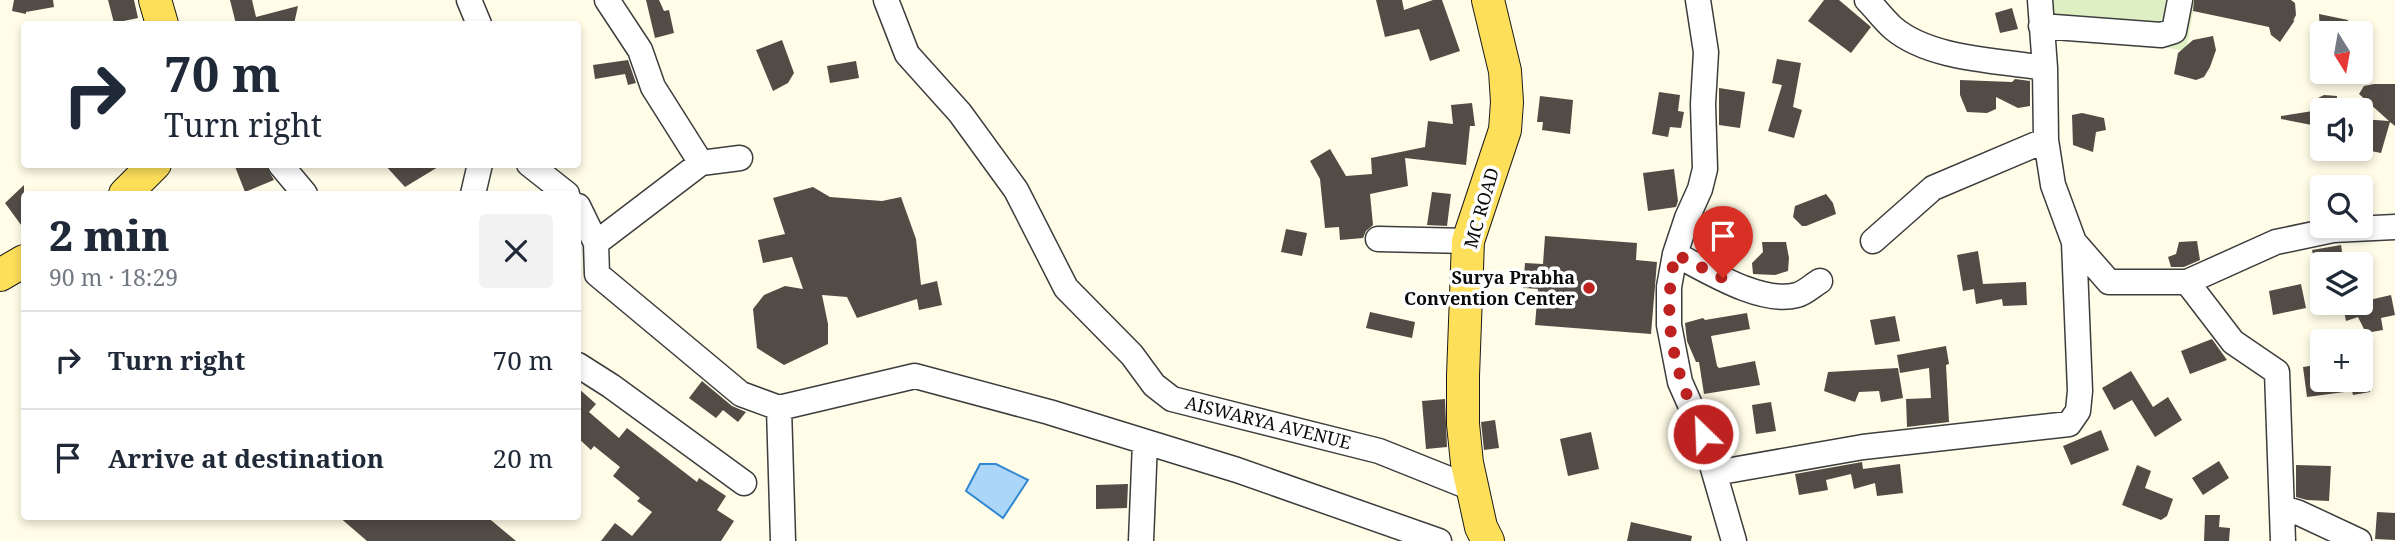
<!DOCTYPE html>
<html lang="en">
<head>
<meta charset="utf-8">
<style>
	body { margin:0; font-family:"Noto Serif",serif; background:#f2f2f3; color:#1f2937; height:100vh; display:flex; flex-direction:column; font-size:26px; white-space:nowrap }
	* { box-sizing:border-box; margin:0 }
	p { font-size:23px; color:#747a83 }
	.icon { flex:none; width:38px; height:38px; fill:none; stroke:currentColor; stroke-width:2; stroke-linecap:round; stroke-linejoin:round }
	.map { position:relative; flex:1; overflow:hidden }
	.details { position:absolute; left:21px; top:191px; width:560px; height:329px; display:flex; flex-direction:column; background:#fff; border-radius:7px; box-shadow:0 4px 10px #0003 }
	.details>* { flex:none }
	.banner { position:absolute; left:21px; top:21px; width:560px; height:147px; border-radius:7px; box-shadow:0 4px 10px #0003; background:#fff; color:#1f2937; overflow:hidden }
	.needle { width:46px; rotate:169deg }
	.fabs { position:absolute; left:2310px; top:21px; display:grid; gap:14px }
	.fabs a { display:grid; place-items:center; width:63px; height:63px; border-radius:7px; background:#fff; box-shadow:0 4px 10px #0003; font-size:35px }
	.pin { position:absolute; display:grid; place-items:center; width:60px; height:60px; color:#fff; margin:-72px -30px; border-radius:50% 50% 50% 0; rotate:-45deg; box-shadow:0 0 7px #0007 }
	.pin .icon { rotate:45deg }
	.me { position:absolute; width:77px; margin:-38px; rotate:336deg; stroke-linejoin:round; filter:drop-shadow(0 0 5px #0008) }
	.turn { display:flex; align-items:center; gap:24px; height:147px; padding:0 28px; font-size:32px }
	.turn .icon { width:91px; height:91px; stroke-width:2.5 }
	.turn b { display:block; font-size:49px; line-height:60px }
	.round { display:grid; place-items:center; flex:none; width:74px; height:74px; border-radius:7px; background:#f2f2f3 }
	.head { display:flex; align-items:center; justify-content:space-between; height:119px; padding:0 28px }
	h1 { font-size:42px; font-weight:800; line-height:52px }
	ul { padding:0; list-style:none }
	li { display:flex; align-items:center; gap:21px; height:98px; padding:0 28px; border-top:2px solid #e0e1e3 }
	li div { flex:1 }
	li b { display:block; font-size:26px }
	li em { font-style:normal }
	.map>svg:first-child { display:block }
</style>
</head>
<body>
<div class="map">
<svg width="2395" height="541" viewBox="0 0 2395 541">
	<rect width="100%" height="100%" fill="#fffce7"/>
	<path fill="#def0c3" d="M2044 0H2195L2186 51 2041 26Z"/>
	<path fill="#abd6f8" stroke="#3087d1" stroke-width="2" d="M980 464H996L1028 480 1003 518 966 491Z"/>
	<path fill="#534c46" d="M14 0H53L54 7 26 12V14L12 11Z
		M108 0H134L138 18 114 23Z
		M230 0H252L256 17 298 6 294 24H236Z
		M646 0H659L664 11 669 10 674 33 655 38Z
		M1376 0H1402L1404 10 1433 0H1442L1460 51 1430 61 1419 29 1385 37Z
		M1824 0H1839L1871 27 1851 53 1808 21Z
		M2194 0H2291L2295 3 2296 15 2293 21 2295 20 2280 42 2271 35 2269 27 2193 11Z
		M2012 8 2018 29 2000 33 1995 13Z
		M2319 14 2348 20 2351 33H2320Z
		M2213 36 2216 50 2210 67 2204 77 2196 80 2174 74 2178 53 2193 40Z
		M782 40 794 73 788 83 773 91 756 50Z
		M1777 59 1801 63 1793 107 1802 110 1794 138 1768 131 1782 85 1772 83Z
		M628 60 636 83 628 85 625 74 595 79 593 65Z
		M856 61 859 78 830 83 827 66Z
		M2015 79 2030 81V106L2018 108 1996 97V109L1987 113 1967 112 1960 95V80L2012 82Z
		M2374 84H2395V126L2390 122 2381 153 2361 149V119L2389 121 2359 94 2364 86Z
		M1719 88 1745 92 1740 128 1719 125Z
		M1659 92 1680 95 1678 111 1684 112 1681 128 1670 127 1668 137 1652 134Z
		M2324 95 2337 96 2336 110H2322V127L2281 119V116L2319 110H2316V99Z
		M1540 96 1573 100 1570 134 1542 130 1543 122H1537Z
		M1472 103 1475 126H1470L1466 165 1405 158 1408 186 1370 194 1373 225 1366 231 1363 238 1340 240 1339 227 1325 228 1320 179 1310 161 1330 149 1346 176 1372 174 1371 158 1425 147 1428 121 1453 124 1451 105Z
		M2082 113 2104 118 2106 130 2096 132 2093 152 2073 145 2072 115Z
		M234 164H265L274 180 245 192Z
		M384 164H443L405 187Z
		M1674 169 1678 201 1676 207 1648 211 1643 173Z
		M24 185V229L5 203Z
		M813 187 830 197 882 201 901 197 916 239 921 285 937 281 942 305 919 310 917 299 857 318 847 297 822 295 828 324V344L784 365 757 348 753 309 764 295 785 286 803 289 792 257 763 263 758 240 785 234 773 198Z
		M1432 192 1451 194 1447 226 1427 225Z
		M1826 194 1833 203 1836 214 1806 226H1802L1793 217 1795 206Z
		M1286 229 1307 233 1302 256 1281 252Z
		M1545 236 1637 243 1636 260 1657 262 1651 334 1535 325 1538 289 1523 288 1525 263 1543 264Z
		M2197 241 2200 260 2184 267H2171L2168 257 2176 254 2179 242Z
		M1762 242H1786L1789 258 1788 271 1775 275 1753 274 1752 263 1763 252Z
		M2341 245 2344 264H2315L2312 250Z
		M1978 251 1983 284 2026 282 2027 305 2003 306 2002 299 1976 304 1974 289 1963 291 1957 255Z
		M2301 284 2306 308 2273 315 2269 291Z
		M2391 295 2395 315 2381 318 2383 330 2366 333 2358 317 2346 321 2343 306Z
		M1370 312 1415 322 1412 338 1366 328Z
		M1747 313 1750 329 1711 336 1717 366 1719 368 1755 361 1760 385 1704 394 1699 362H1696L1687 341 1685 323 1703 318 1705 320Z
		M1895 316 1900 341 1875 345 1870 320Z
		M2212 339 2227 360 2190 374 2181 351Z
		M1946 346 1949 364 1946 365 1949 422 1907 427 1906 399 1931 398 1929 368 1900 373 1897 355Z
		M2322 364V380H2372V388L2370 389V392L2353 395 2352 391 2307 397 2303 367Z
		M1898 368 1903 398 1881 402 1879 391 1859 392 1855 402 1824 391 1828 372Z
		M2131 371 2153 407 2168 397 2182 420 2155 437 2132 400 2114 410 2102 388Z
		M702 381 732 406 746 412 738 422 723 410 716 418 689 398Z
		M578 388 596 404 589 412 619 438 627 428 697 482 699 478 726 496 717 510 734 521 721 541H601L615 523 632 536 652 512 637 501 640 498 613 476 620 467 594 446 591 450 578 438Z
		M1445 399 1447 447 1426 449 1422 401Z
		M1771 402 1776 431 1756 434 1752 405Z
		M1495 420 1499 448 1484 450 1481 422Z
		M2101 430 2109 450 2071 465 2063 446Z
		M1591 432 1599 469 1568 476 1560 439Z
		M2219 461 2229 478 2203 495 2192 478Z
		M1862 462 1863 469 1900 464 1903 493 1877 496 1875 483 1854 489 1851 474 1826 480 1828 490 1799 495 1795 474Z
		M2137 465 2151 471 2145 488 2173 499 2167 516 2161 520 2122 505Z
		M2296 465 2331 466 2329 501 2307 500 2296 497Z
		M1128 484 1127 508 1096 509V485Z
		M2377 512 2395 513V540L2375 539Z
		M2205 515H2220L2219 527 2230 528 2229 541H2204Z
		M338 516H486L516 541H367Z
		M1631 522 1692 536 1691 541H1627Z"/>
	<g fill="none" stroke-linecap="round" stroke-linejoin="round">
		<defs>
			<path id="minor" d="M469 0 479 24
				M607 0 640 50 653 87 701 163
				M886 0 907 54 960 113 1016 190 1066 288 1132 355 1154 385 1172 399 1379 451 1474 489
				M1698 0 1706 52 1703 104 1705 169 1700 189 1687 218 1675 254 1669 287V325L1680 382 1703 434 1734 541
				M1867 0C1876 9 1884 20 1893 28 1931 60 1998 60 2045 68L2040 0
				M2041 26 2161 35 2174 31 2180 0
				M740 158 701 163 596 243 597 274 741 394 779 408 915 376 1049 412 1237 470 1439 541
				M280 164 305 194
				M529 164 567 194
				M473 194 480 164
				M578 206 596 243
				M1378 239 1468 241
				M1873 241 1933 188 2046 140
				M2074 242 2109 282H2187L2233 342 2277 372 2283 541
				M1675 254C1706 270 1761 305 1797 295 1805 293 1813 285 1820 281
				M2187 282 2276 242 2333 230 2395 227
				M578 365 611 386 744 483
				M779 408 783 541
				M1715 473 1863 447 2069 424 2078 411 2080 391 2074 242 2053 185 2046 140 2045 68
				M2283 508 2299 513 2359 541
				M1141 541 1145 442"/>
			<path id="major" d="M155 0 162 24
				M1488 0 1505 71 1507 102 1505 130 1468 241 1463 376V424L1467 463 1481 527 1488 541
				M125 194 155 164
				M0 275 24 261"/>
		</defs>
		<use href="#minor" stroke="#3d3d3d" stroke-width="27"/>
		<use href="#major" stroke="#1b1b1b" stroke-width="34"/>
		<use href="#minor" stroke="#fff" stroke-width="24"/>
		<use href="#major" stroke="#fddf5a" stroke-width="32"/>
	</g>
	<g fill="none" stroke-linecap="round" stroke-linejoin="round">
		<path stroke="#bd2220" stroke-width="12" stroke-dasharray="0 21.6" d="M1703 434C1674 368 1661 326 1675 254L1723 278"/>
	</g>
	<circle fill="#bd2220" stroke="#fff" stroke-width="2.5" cx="1589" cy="288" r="7"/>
	<g text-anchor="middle" stroke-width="7" stroke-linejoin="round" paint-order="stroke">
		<g font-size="18" fill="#0a0a0a" stroke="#fff">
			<text transform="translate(1482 208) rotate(-74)" y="6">MC ROAD</text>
			<text transform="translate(1268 423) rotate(14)" y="6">AISWARYA AVENUE</text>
		</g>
		<g font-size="18" font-weight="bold" fill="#0a0a0a" stroke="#fff" text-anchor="end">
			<text x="1575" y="284">Surya Prabha<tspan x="1575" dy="21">Convention Center</tspan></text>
		</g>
	</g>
</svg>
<div class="fabs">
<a><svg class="needle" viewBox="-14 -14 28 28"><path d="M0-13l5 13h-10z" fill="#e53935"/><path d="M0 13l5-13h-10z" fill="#747a83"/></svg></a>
<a><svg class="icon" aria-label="sound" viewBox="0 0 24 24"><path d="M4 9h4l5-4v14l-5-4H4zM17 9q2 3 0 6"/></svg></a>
<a><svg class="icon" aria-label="search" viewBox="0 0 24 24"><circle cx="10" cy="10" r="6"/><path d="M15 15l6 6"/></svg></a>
<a><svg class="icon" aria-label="layers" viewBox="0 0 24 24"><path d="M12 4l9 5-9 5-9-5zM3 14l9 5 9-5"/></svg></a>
<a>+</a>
</div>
<div class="pin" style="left:1723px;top:278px;background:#d93025"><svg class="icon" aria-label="arrive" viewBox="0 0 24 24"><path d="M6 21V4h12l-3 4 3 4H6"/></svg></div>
<svg class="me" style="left:1703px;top:434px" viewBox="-20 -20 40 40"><circle r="17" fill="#bd2220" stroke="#fff" stroke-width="3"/><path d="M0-11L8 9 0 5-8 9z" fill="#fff"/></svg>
<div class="banner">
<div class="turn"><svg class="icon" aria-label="right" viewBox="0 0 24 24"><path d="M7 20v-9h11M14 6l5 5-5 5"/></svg><div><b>70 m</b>Turn right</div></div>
</div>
<section class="details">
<div class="head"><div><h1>2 min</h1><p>90 m · 18:29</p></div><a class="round"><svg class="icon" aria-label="close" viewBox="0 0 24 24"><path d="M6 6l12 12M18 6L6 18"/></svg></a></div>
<ul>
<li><svg class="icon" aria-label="right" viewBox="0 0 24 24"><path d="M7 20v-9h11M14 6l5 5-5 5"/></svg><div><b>Turn right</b></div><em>70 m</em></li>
<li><svg class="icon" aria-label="arrive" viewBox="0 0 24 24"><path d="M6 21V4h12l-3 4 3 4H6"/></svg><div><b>Arrive at destination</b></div><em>20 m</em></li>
</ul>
</section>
</div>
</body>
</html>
